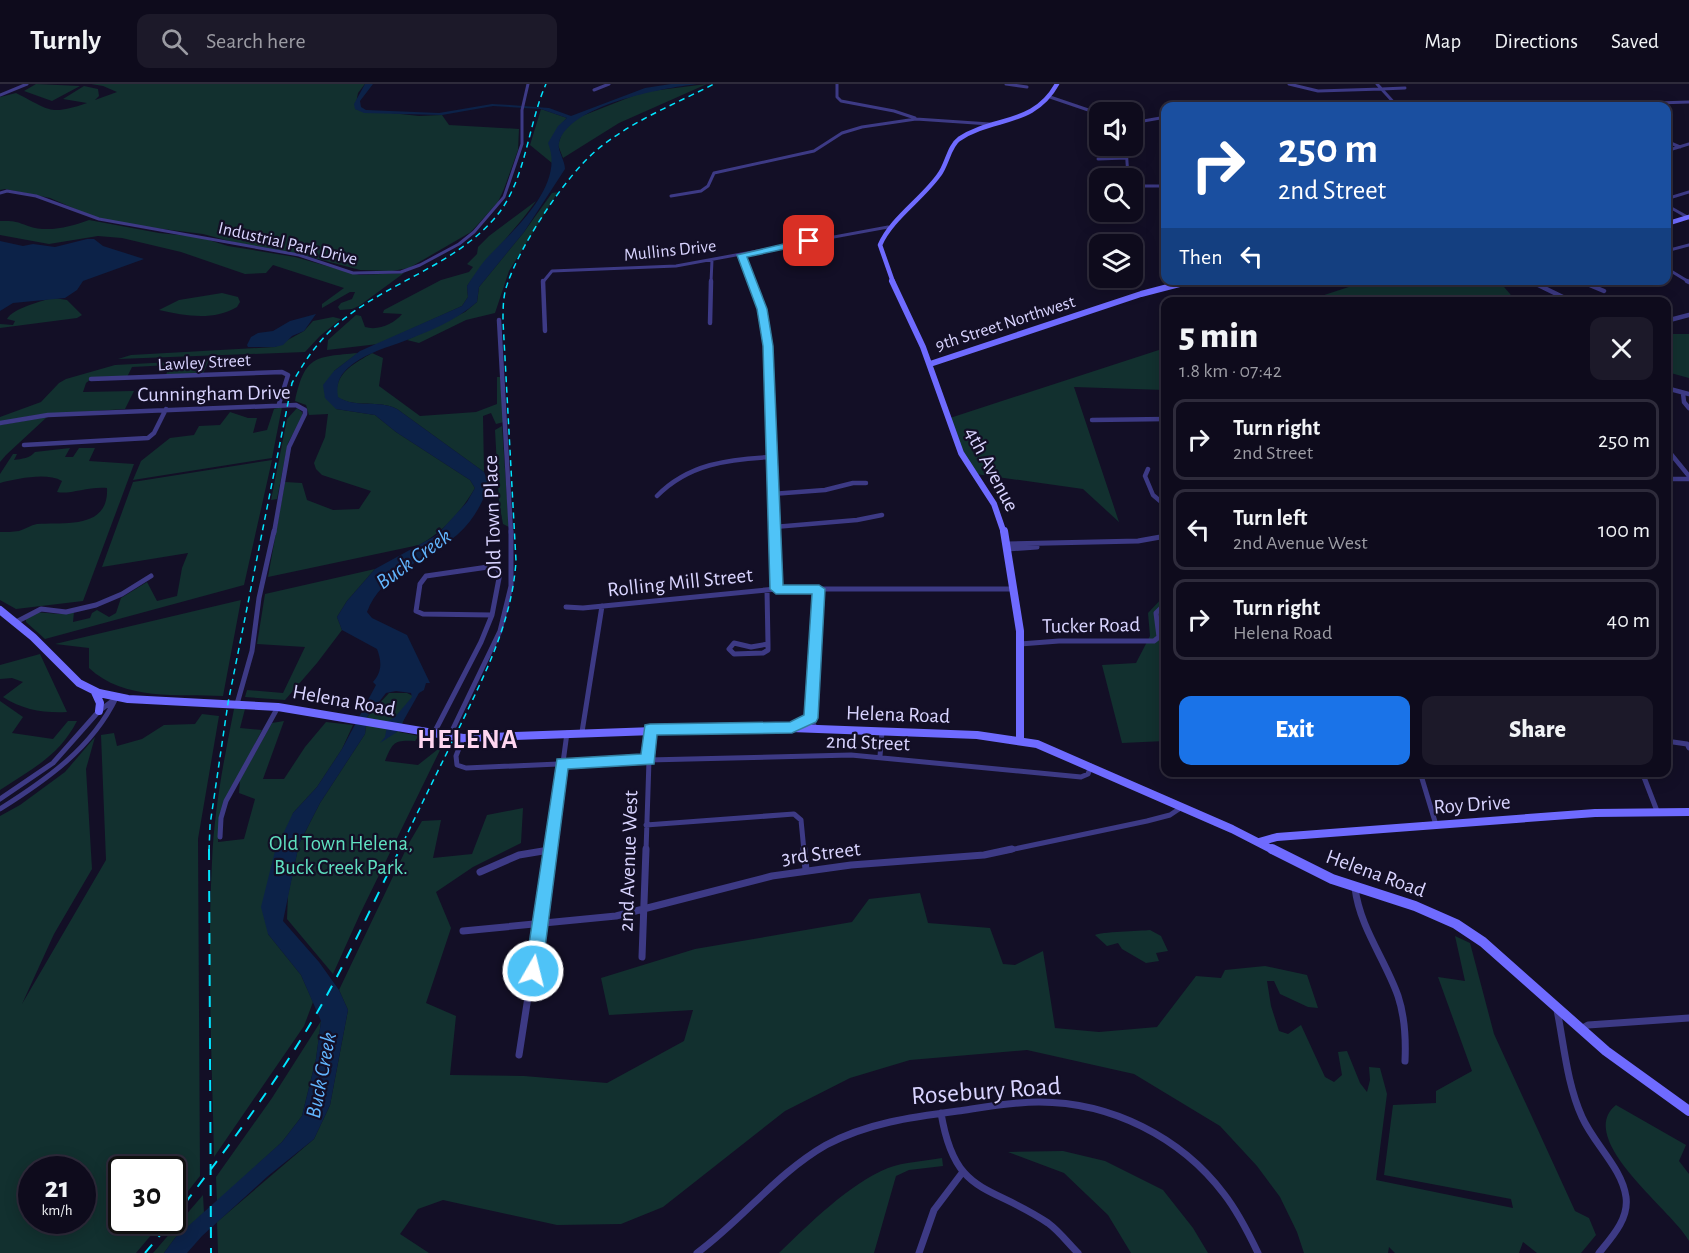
<!DOCTYPE html>
<html lang="en">
<head>
<meta charset="utf-8">
<style>
	body { margin:0; font-family:"Alegreya Sans",sans-serif; background:#1c1929; color:#f1f3f6; height:100vh; display:flex; flex-direction:column; font-size:22px; white-space:nowrap }
	* { box-sizing:border-box; margin:0 }
	p { font-size:20px; color:#9b9ba3 }
	.icon { flex:none; width:33px; height:33px; fill:none; stroke:currentColor; stroke-width:2; stroke-linecap:round; stroke-linejoin:round }
	.map { position:relative; flex:1; overflow:hidden }
	.panel { position:absolute; left:1161px; top:213px; width:510px; height:480px; display:flex; flex-direction:column; background:#0e0b1c; border-radius:12px; box-shadow:0 3px 15px #0003,0 0 0 2px #2e2b3b }
	.panel>* { flex:none }
	.banner { position:absolute; left:1161px; top:18px; width:510px; height:183px; border-radius:12px; box-shadow:0 3px 15px #0003,0 0 0 2px #2e2b3b; background:#1a4fa0; color:#fff; overflow:hidden }
	.fabs { position:absolute; left:1089px; top:18px; display:grid; gap:12px }
	.fabs a { display:grid; place-items:center; width:54px; height:54px; border-radius:12px; background:#0e0b1c; box-shadow:0 3px 15px #0003,0 0 0 2px #2e2b3b; font-size:30px }
	.speed { position:absolute; left:18px; top:1072px; display:flex; gap:12px; font-size:30px; font-weight:700; text-align:center }
	.speed>* { display:grid; place-content:center; width:78px; height:78px; border-radius:50%; background:#0e0b1c; box-shadow:0 3px 15px #0003,0 0 0 2px #2e2b3b; line-height:1 }
	.speed small { font-size:15px; font-weight:400 }
	.speed .limit { border:3px solid #111; border-radius:9px; background:#fff; color:#111 }
	.pin { position:absolute; display:grid; place-items:center; width:51px; height:51px; color:#fff; margin:-26px; border-radius:12px; box-shadow:0 3px 9px #0006 }
	.me { position:absolute; width:66px; margin:-33px; rotate:8deg; stroke-linejoin:round; filter:drop-shadow(0 0 4px #0008) }
	.turn { display:flex; align-items:center; gap:21px; height:126px; padding:0 18px; font-size:27px }
	.turn .icon { width:78px; height:78px; stroke-width:2.5 }
	.turn b { display:block; font-size:42px; line-height:51px }
	.then { display:flex; align-items:center; height:57px; padding:0 18px; background:#0003; gap:12px; font-size:22px }
	.round { display:grid; place-items:center; flex:none; width:63px; height:63px; border-radius:12px; background:#1c1929 }
	.headline { display:flex; align-items:center; justify-content:space-between; height:102px; padding:0 18px }
	h1 { font-size:36px; font-weight:800; line-height:45px }
	.primary-button { display:flex; gap:12px; margin-top:auto; padding:12px 18px }
	.primary-button a { flex:1; height:69px; border-radius:12px; background:#1a73e8; color:#fff; font-size:24px; font-weight:800; line-height:69px; text-align:center }
	.primary-button a+a { background:#1c1929; color:#f1f3f6 }
	ul { padding:0; list-style:none }
	li { display:flex; align-items:center; gap:18px; height:81px; margin:0 12px 9px; padding:0 6px; border:3px solid #2e2b3b; border-radius:12px }
	li div { flex:1 }
	li b { display:block; font-size:22px }
	li em { font-style:normal }
	header { display:flex; align-items:center; gap:36px; box-sizing:border-box; height:84px; padding:0 30px; background:#0e0b1c; border-bottom:2px solid #2e2b3b }
	header strong { font-size:28px }
	nav { display:flex; gap:33px; margin-inline-start:auto; font-size:21px }
	.search { width:420px; height:54px; background:#1c1929; display:flex; align-items:center; gap:15px; box-sizing:border-box; padding:0 21px; border-radius:12px; color:#9b9ba3; font-size:22px }
	.map>svg:first-child { display:block }
</style>
</head>
<body>
<header>
<strong>Turnly</strong>
<div class="search"><svg class="icon" aria-label="search" viewBox="0 0 24 24"><circle cx="10" cy="10" r="6"/><path d="M15 15l6 6"/></svg>Search here</div>
<nav><a>Map</a><a>Directions</a><a>Saved</a></nav>
</header>
<div class="map">
<svg width="1689" height="1169" viewBox="0 0 1689 1169">
	<rect width="100%" height="100%" fill="#130f26"/>
	<path fill="#12302f" fill-rule="evenodd" d="M36 0 80 2 52 17 24 7Z
		M91 0H365L358 9 355 25 419 32 442 31 449 41 519 45 518 66 504 105 498 118 471 148 409 184 392 187 360 186 299 170 233 158 203 150 122 140 89 131 50 114 5 105 0 106V13L16 9C50 26 49 32 87 19L63 15 84 2 98 5 99 12 95 16 117 8 103 2Z
		M707 0 619 39 563 74 558 61 562 49 574 36 582 32 643 8Z
		M541 25 567 34C556 43 552 65 552 79L530 61Z
		M558 108 509 187 495 229 466 236 419 259 407 256 465 228 477 218 479 203 524 148 552 109Z
		M536 117C515 147 488 172 467 202L468 213 462 222 378 260 327 266 328 256 356 231 361 232 365 243C378 247 394 240 402 230L383 229 384 226 441 196 469 188 473 183 467 180 477 170 478 163 489 152Z
		M89 136 159 149 199 153 228 162 295 173 359 191 404 189 359 222 352 225 340 226 338 223 341 219 352 215 355 208H350L322 224V220L344 204 273 181 266 189 245 190 181 168 122 154 98 152 49 160 0 151V137C16 137 14 137 28 142 48 149 70 143 89 136Z
		M1370 196 1499 197 1516 217H1306Z
		M222 209 238 213 240 218 237 223C213 237 186 232 159 226L179 216Z
		M54 214 67 216 82 231 77 234 0 244V240L13 241 15 237 7 235C12 225 43 216 54 214Z
		M333 233 341 235 320 252 305 268 118 275 131 271 275 263 304 247 313 237Z
		M1667 250H1689V294L1667 288Z
		M1165 264V306L1074 303 1119 438 1083 405 976 390 964 369 950 334Z
		M358 269 334 287 336 325 375 331 396 348 470 396 475 404C461 428 443 448 419 461L268 493 285 398 302 399 307 416 333 426 359 425 371 407 322 391 316 385 314 379 325 353 328 330 309 331 306 321 295 317C305 271 315 273 358 269Z
		M372 269 383 274 379 302 420 332 476 328 497 320V293H500L504 338 496 340 491 329 483 332 484 388 397 325C377 315 357 325 337 313 334 289 354 280 372 269Z
		M209 276 203 290 165 293 170 281 132 283 127 293 91 295 86 299 83 308 134 307 125 325 35 331 0 338V333L41 318 59 299 66 295 115 281Z
		M282 323 272 374 133 396 141 377 170 354 194 351 199 342 220 341 230 328 248 334H257L253 349 267 346 274 325Z
		M297 324 302 328 303 332 288 359 277 415 271 416 287 335Z
		M47 333 6 371 0 378V341Z
		M502 342 509 443 503 440 499 418 495 346Z
		M70 364 65 373H73L79 364H95L89 377 134 380 83 517 16 525 0 516V448C6 448 13 448 19 447 25 445 31 441 37 440 64 438 109 446 107 404 89 402 69 411 57 408L62 397C46 388 17 395 0 399V390L13 370H17L14 376C22 375 30 374 35 368Z
		M272 376 244 501 45 555 26 538V534L35 528 59 530 74 528 73 538 90 534 92 529 97 526 109 533 116 529 121 514 147 498 157 517 177 512 182 484 188 469 102 483 133 398Z
		M375 485 347 517 337 533 342 546 317 579 285 616 245 613 247 606 283 609 305 563 257 560 265 510Z
		M1165 511V657L1122 659 1102 581 1136 579 1150 552 1148 529Z
		M241 516 223 612C178 610 124 617 89 584V564L55 560Z
		M40 570 67 628C43 629 23 626 3 613L23 598 12 594 0 595V581Z
		M389 609H407L413 612 399 648 419 652 415 657C394 656 393 658 385 677L418 681 442 662 360 830 333 890 287 835 288 811 299 760 320 719 365 650 367 633Z
		M0 617 23 633 12 649 53 655 68 637H77C59 672 32 685 0 706Z
		M234 625H245L240 644 262 646 220 729 218 758 244 755 255 715 239 709 240 696 272 639 284 637 263 695H284L305 663 326 638 353 641 342 665 317 703 293 729 268 850 301 891 313 918 304 942 214 1073C212 975 207 876 212 778 214 726 224 675 234 625Z
		M202 630 219 632 198 755 200 1092 173 1126 172 1086H122V1137H163L136 1169H0V732L20 721 65 688 95 653 86 685 92 785 54 850 22 920 106 776 101 651 114 649 117 662 142 655 164 641 195 640ZM32 1086H82V1137H32Z
		M523 724 521 759 473 783 436 808 451 844 426 919 456 932 450 991 524 992 607 999 684 957 693 926 609 931 601 894 695 865 852 838 869 815 920 809 928 839 990 844 1003 880 1015 881 1043 867 1055 944 1099 948 1157 943 1196 892 1221 894 1225 886 1265 882 1307 891 1318 924 1308 923 1280 910 1274 897H1267L1271 922 1279 947 1288 950 1301 941 1325 993 1334 998 1342 991 1338 968 1347 967 1360 999 1367 1008 1370 996 1369 983 1380 984 1387 1010 1376 1096 1513 1124 1511 1115 1384 1091 1393 1021 1436 1019V1007L1472 987 1438 893 1465 897 1455 852 1470 859 1494 950 1575 1127 1589 1134 1596 1151 1581 1169H1537L1523 1158 1519 1169H1395L1389 1163 1388 1169H1304L1297 1148 1280 1113 1257 1082 1220 1042 1134 990 1027 966 910 976 850 994 785 1027 663 1123 621 1140 557 1141 443 1116 418 1125 400 1150 429 1169H218L217 1138 314 1055 330 1021 348 926 339 906 409 759 422 737 441 736 433 774 472 770 487 731Z
		M1150 846 1161 852 1168 867 1156 869 1159 877 1146 879 1122 865 1118 859 1107 862 1095 851C1100 848 1140 847 1150 846Z
		M321 937 316 975 302 1032 282 1058 217 1118 216 1093 272 1014Z
		M1616 1021 1686 1061 1679 1077 1689 1090V1157C1673 1127 1574 1055 1616 1021Z
		M1063 1067 1105 1077 1163 1106 1193 1144 1208 1169H1131L1108 1131 1064 1089 1008 1068Z
		M942 1074 943 1082 909 1086 896 1092 874 1169H779C809 1140 849 1100 888 1084 904 1078 925 1077 942 1074Z
		M203 1111 204 1129 175 1154 164 1169H153Z"/>
	<path fill="#0c2248" d="M365 0H373L360 17 361 23 366 26 439 29 492 20 510 21 549 24 571 32 645 4 671 0H697C663 4 568 21 559 59 557 66 565 76 565 85L524 148 479 203 477 218C456 237 425 249 399 259 382 265 362 271 348 284 339 292 336 301 338 313 357 325 377 315 397 325L484 388 489 401C482 420 473 437 457 451 428 476 381 489 367 528L372 534 407 551 430 599H426L424 606 419 609 397 648 380 659 385 653 388 637 395 633 412 613 411 609 396 607 386 609 367 633 365 650 320 719 299 760 283 837 319 878 339 906 348 926 330 1021 314 1055 268 1092 202 1152 187 1169H164L175 1154 282 1058 302 1032 316 975 321 937 301 891 268 850 261 823 275 767 293 729 317 703 342 665 376 601 373 598C382 588 382 578 377 565L342 546 337 533 347 517 375 485 437 451 467 418 475 404 470 396 396 348 375 331 336 325 325 314 323 301 334 287 360 267 462 222 468 213 467 202C473 193 479 183 486 175 512 147 566 102 548 59L558 42 567 34 541 25 493 22 442 31 364 29 355 25 354 20Z
		M87 155H94L103 162 144 175 83 197 77 206 65 214 13 219 0 227V157L23 162 33 160 55 163Z
		M316 230 304 247 292 252 283 261 275 263H248L247 261 251 253 258 249 273 247 290 237Z"/>
	<g fill="none" stroke-linecap="round" stroke-linejoin="round">
		<path stroke="#3d3a85" stroke-width="3" d="M837 0V13L841 17 894 27 915 34
			M1006 0 1027 3
			M1289 0 1318 7 1382 5
			M1377 0 1397 22
			M1381 5 1405 4
			M594 6 609 0
			M0 11 27 0
			M1050 13 1100 30
			M1558 22 1689 18
			M1132 39 1166 33
			M1096 54 1100 53
			M1666 57 1680 63
			M1126 62 1128 94
			M1666 67 1689 60
			M1098 75 1126 74
			M1132 98 1145 102H1166
			M0 109 7 107 36 112 99 135 299 171 353 189 401 188 420 181 459 160 474 148 504 113 522 60V26L528 0
			M671 112 701 107 708 102 714 89 814 67 842 49 862 43 916 35 990 40
			M1666 115 1689 108
			M1666 121 1689 134
			M1666 167 1689 161
			M742 171 752 198
			M1666 184 1689 198
			M1528 196 1533 198
			M1578 196 1583 198
			M543 198 552 187 676 182 888 143
			M711 198 712 176"/>
		<path stroke="#3d3a85" stroke-width="4.5" d="M543 197 545 247
			M752 197 762 225 768 262 774 449
			M1530 197 1573 218
			M1580 197 1604 207
			M1687 197 1689 198
			M499 236 511 449
			M1666 237 1689 231
			M710 239 711 197
			M91 295 282 288 288 291 279 320
			M1666 304 1689 310
			M1683 309 1684 318 1689 324
			M1092 336 1166 335
			M0 339 48 331 296 321 305 326V330L289 363 274 449
			M24 361 148 354 154 349 166 325
			M1666 364 1689 392
			M1148 385 1145 392 1153 411 1166 422
			M1666 395H1689
			M772 410 825 406 853 399H866
			M657 412C688 380 729 375 771 373
			M774 443 857 436 882 431"/>
		<path stroke="#3d3a85" stroke-width="5" d="M774 447 776 505
			M1007 460 1138 457 1166 452
			M1007 465 1037 463
			M488 483 497 484 500 489 492 531 423 530 416 527 420 500 426 492Z
			M767 506 768 560
			M566 523 583 524 776 505H1013
			M16 538 41 525 66 528 96 521 122 510 151 492
			M734 559 751 563 768 560V566L763 569 734 570 729 565Z
			M1020 560 1059 557H1154L1159 553 1156 529 1166 519
			M237 620 252 567 259 514 274 447
			M793 643 811 634
			M815 644 811 634 819 505
			M582 648 602 522
			M434 649 481 558 492 531
			M449 653 500 547 511 502V447
			M463 654 456 672 457 681 466 684 648 676 851 671 1081 693 1088 690 1091 682
			M1666 657 1687 660 1689 664
			M880 672 882 648
			M1420 688 1436 741
			M1642 688 1657 727
			M0 715 53 679 99 627 115 615
			M0 725C46 696 92 664 116 614
			M646 741 794 730 801 736 804 767
			M220 753 221 734 226 717 278 623
			M546 767 549 766
			M551 767 567 649
			M646 767 650 646
			M1005 767 1147 737 1170 731 1182 723"/>
		<path stroke="#3d3a85" stroke-width="7" d="M804 765 806 786
			M480 788 519 771 549 766
			M1355 804C1360 844 1385 875 1398 912 1405 933 1406 955 1405 977
			M463 847 616 832 772 792 851 781 984 771 1012 765
			M642 873 646 765
			M1557 926C1564 961 1567 1000 1582 1033 1594 1060 1622 1084 1626 1113 1629 1135 1612 1153 1599 1169
			M1581 945 1588 941 1689 934
			M519 971 551 765
			M941 1029C955 1113 989 1099 1048 1139 1059 1147 1068 1159 1078 1169
			M697 1169C742 1136 777 1089 826 1061 867 1039 912 1033 958 1027 985 1023 1012 1018 1039 1018 1111 1018 1181 1053 1224 1110 1238 1128 1248 1148 1258 1169
			M919 1169 934 1126 962 1089"/>
		<path stroke="#6f6bff" stroke-width="4.5" d="M1666 140 1689 133
			M893 198 880 161C891 135 922 115 939 91 947 81 949 62 959 55 994 32 1034 42 1057 0
			M1186 198 1194 196"/>
		<path stroke="#6f6bff" stroke-width="6" d="M892 197 923 263 961 369 994 420 1004 449
			M930 280 1141 210 1191 197"/>
		<path stroke="#6f6bff" stroke-width="8" d="M1004 447 1020 547V656
			M0 526 33 553 79 599 99 609 128 615 278 623 463 654 765 643 977 651 1037 660 1232 745 1275 767
			M95 608 100 619 99 627
			M1259 758 1277 753 1595 729 1689 728"/>
		<path stroke="#6f6bff" stroke-width="10" d="M1272 765 1332 795 1415 822 1456 840 1483 858 1606 967 1689 1027"/>
		<path stroke="#00e5ff" stroke-width="1.5" stroke-dasharray="6 4.5" stroke-linecap="butt" d="M209 767 210 741 228 619 292 299C303 280 314 263 329 248 377 201 449 186 494 135 526 99 527 43 546 0
			M399 767C419 725 440 683 460 642 486 588 512 537 516 477L503 237C503 225 503 212 507 201 520 161 566 91 598 65 632 37 675 20 714 0"/>
		<path stroke="#00e5ff" stroke-width="2" stroke-dasharray="11 10" stroke-linecap="butt" d="M209 765 211 1169
			M172 1136C224 1069 275 1001 318 927 348 875 373 819 400 765
			M145 1169 172 1137"/>
	</g>
	<path fill="#4fc3f7" stroke="#337fa1" stroke-width="1.5" d="M809 154 813 155V159L747 173 767 225 773 262 783 501H819L825 505 818 634 816 638 792 649 657 651 654 680 568 685 542 887 539 892 533 895 527 892 525 887 557 675 641 670 645 641 650 640 790 638 804 631 812 510H776L770 505 763 262 757 225 737 171Z"/>
	<g text-anchor="middle" stroke-width="4.5" stroke-linejoin="round" paint-order="stroke">
		<g font-size="18" fill="#d9d4ff" stroke="#130f26">
			<text transform="translate(288 159) rotate(13)" y="6">Industrial Park Drive</text>
			<text transform="translate(670 166) rotate(-6)" y="6">Mullins Drive</text>
			<text transform="translate(1005 239) rotate(-18)" y="6">9th Street Northwest</text>
			<text transform="translate(204 278) rotate(-3)" y="6">Lawley Street</text>
		</g>
		<g font-size="21" fill="#d9d4ff" stroke="#130f26">
			<text transform="translate(214 309) rotate(-1)" y="7">Cunningham Drive</text>
			<text transform="translate(992 385) rotate(62)" y="7">4th Avenue</text>
			<text transform="translate(492 433) rotate(-92)" y="7">Old Town Place</text>
			<text transform="translate(680 498) rotate(-6)" y="7">Rolling Mill Street</text>
			<text transform="translate(1091 541) rotate(-1)" y="7">Tucker Road</text>
			<text transform="translate(344 616) rotate(10)" y="7">Helena Road</text>
			<text transform="translate(898 630) rotate(2)" y="7">Helena Road</text>
			<text transform="translate(868 658) rotate(2)" y="7">2nd Street</text>
			<text transform="translate(1472 720) rotate(-4)" y="7">Roy Drive</text>
			<text transform="translate(821 769) rotate(-7)" y="7">3rd Street</text>
			<text transform="translate(628 777) rotate(-88)" y="7">2nd Avenue West</text>
			<text transform="translate(1376 789) rotate(20)" y="7">Helena Road</text>
		</g>
		<g font-size="21" fill="#5fe0c0" stroke="#130f26">
			<text x="341" y="766">Old Town Helena,<tspan x="341" dy="24">Buck Creek Park.</tspan></text>
		</g>
		<g font-size="22" font-style="italic" fill="#62b6ff" stroke="#130f26">
			<text transform="translate(413 474) rotate(-36)" y="8">Buck Creek</text>
			<text transform="translate(320 991) rotate(-79)" y="8">Buck Creek</text>
		</g>
		<g font-size="26" fill="#d9d4ff" stroke="#130f26">
			<text transform="translate(986 1006) rotate(-4)" y="9">Rosebury Road</text>
		</g>
		<g font-size="27" font-weight="bold" letter-spacing="1.5" fill="#ffd6f0" stroke="#130f26">
			<text x="468" y="664">HELENA</text>
		</g>
	</g>
</svg>
<div class="fabs">
<a><svg class="icon" aria-label="sound" viewBox="0 0 24 24"><path d="M4 9h4l5-4v14l-5-4H4zM17 9q2 3 0 6"/></svg></a>
<a><svg class="icon" aria-label="search" viewBox="0 0 24 24"><circle cx="10" cy="10" r="6"/><path d="M15 15l6 6"/></svg></a>
<a><svg class="icon" aria-label="layers" viewBox="0 0 24 24"><path d="M12 4l9 5-9 5-9-5zM3 14l9 5 9-5"/></svg></a>
</div>
<div class="speed"><div>21<small>km/h</small></div><div class="limit">30</div></div>
<div class="pin" style="left:809px;top:157px;background:#d93025"><svg class="icon" aria-label="arrive" viewBox="0 0 24 24"><path d="M6 21V4h12l-3 4 3 4H6"/></svg></div>
<svg class="me" style="left:533px;top:887px" viewBox="-20 -20 40 40"><circle r="17" fill="#4fc3f7" stroke="#fff" stroke-width="3"/><path d="M0-11L8 9 0 5-8 9z" fill="#fff"/></svg>
<div class="banner">
<div class="turn"><svg class="icon" aria-label="right" viewBox="0 0 24 24"><path d="M7 20v-9h11M14 6l5 5-5 5"/></svg><div><b>250 m</b>2nd Street</div></div>
<div class="then">Then<svg class="icon" aria-label="left" viewBox="0 0 24 24"><path d="M17 20v-9H6M10 6l-5 5 5 5"/></svg></div>
</div>
<section class="panel">
<div class="headline"><div><h1>5 min</h1><p>1.8 km · 07:42</p></div><a class="round"><svg class="icon" aria-label="close" viewBox="0 0 24 24"><path d="M6 6l12 12M18 6L6 18"/></svg></a></div>
<ul>
<li><svg class="icon" aria-label="right" viewBox="0 0 24 24"><path d="M7 20v-9h11M14 6l5 5-5 5"/></svg><div><b>Turn right</b><p>2nd Street</p></div><em>250 m</em></li>
<li><svg class="icon" aria-label="left" viewBox="0 0 24 24"><path d="M17 20v-9H6M10 6l-5 5 5 5"/></svg><div><b>Turn left</b><p>2nd Avenue West</p></div><em>100 m</em></li>
<li><svg class="icon" aria-label="right" viewBox="0 0 24 24"><path d="M7 20v-9h11M14 6l5 5-5 5"/></svg><div><b>Turn right</b><p>Helena Road</p></div><em>40 m</em></li>
</ul>
<div class="primary-button"><a>Exit</a><a>Share</a></div>
</section>
</div>
</body>
</html>
